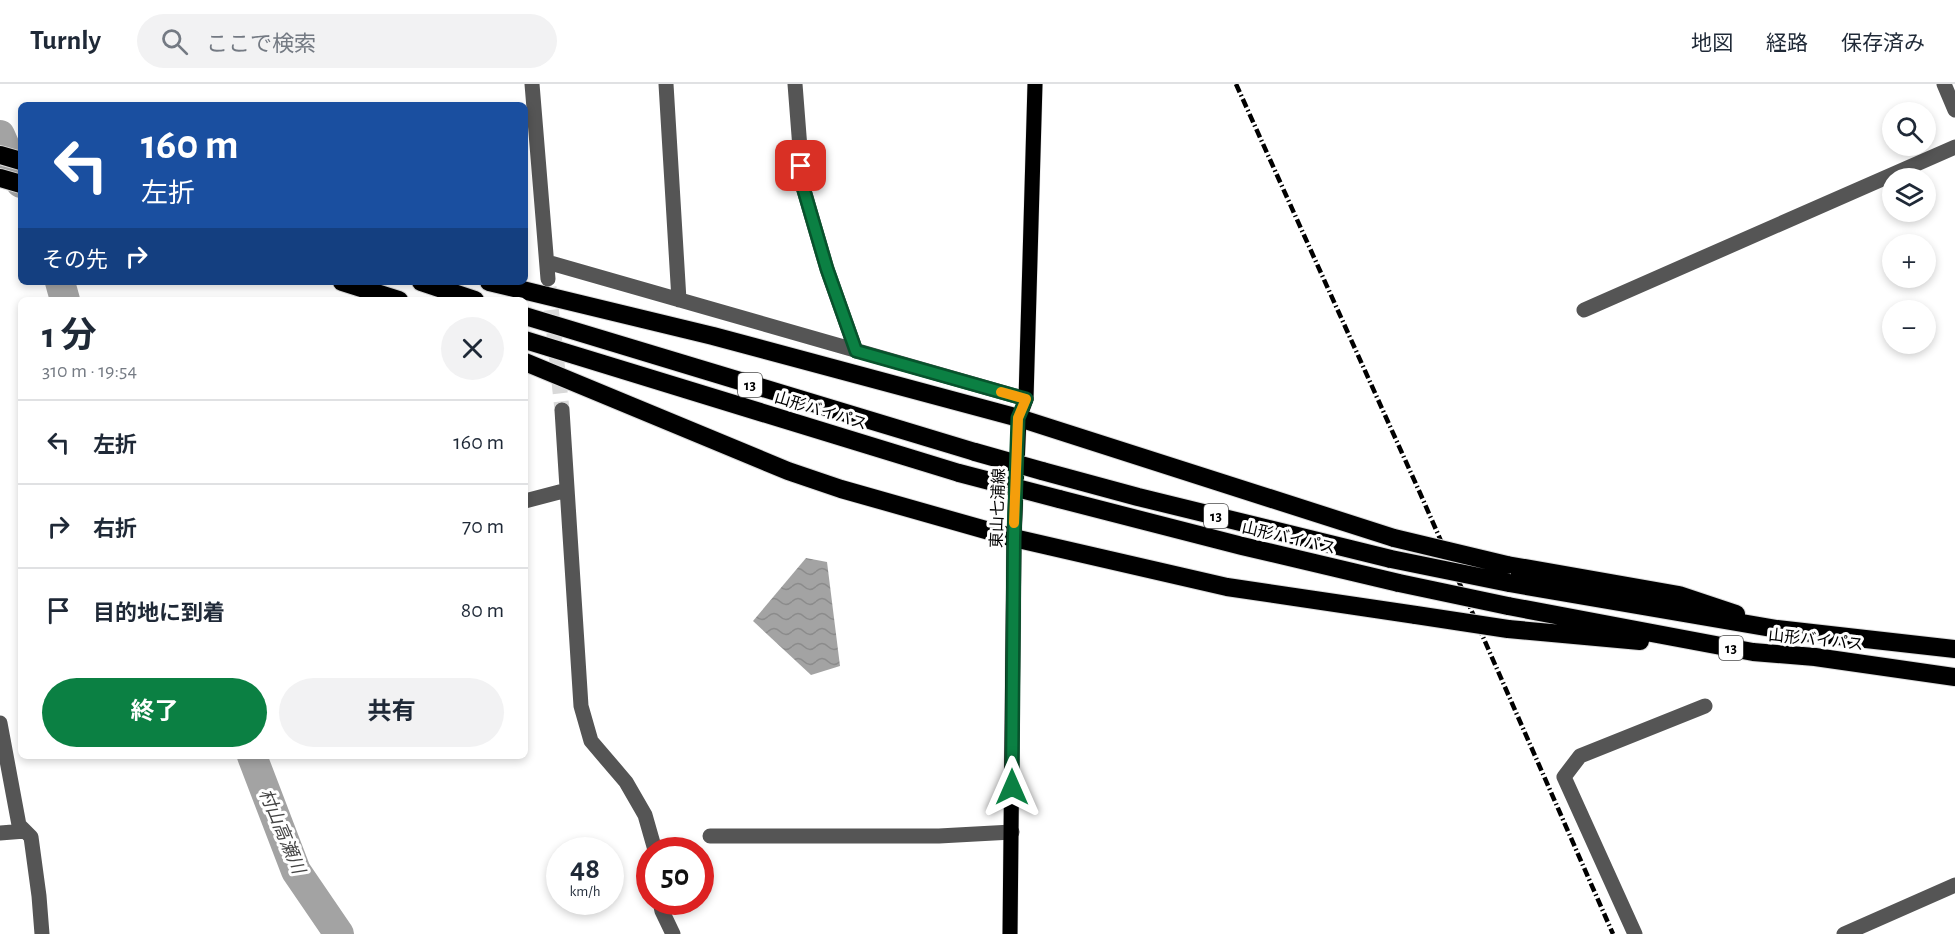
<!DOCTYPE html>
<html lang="ja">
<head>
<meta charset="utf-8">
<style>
	body { margin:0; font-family:"Alegreya Sans","Noto Sans JP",sans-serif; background:#f2f2f3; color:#1f2937; height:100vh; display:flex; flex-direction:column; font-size:22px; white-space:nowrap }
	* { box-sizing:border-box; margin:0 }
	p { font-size:20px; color:#747a83 }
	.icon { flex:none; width:33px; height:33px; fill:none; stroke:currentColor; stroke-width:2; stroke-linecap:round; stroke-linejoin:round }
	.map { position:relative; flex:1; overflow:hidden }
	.sheet { position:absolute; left:18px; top:213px; width:510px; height:462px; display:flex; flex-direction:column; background:#fff; border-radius:9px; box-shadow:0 3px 9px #0003 }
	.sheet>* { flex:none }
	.hud { position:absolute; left:18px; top:18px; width:510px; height:183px; border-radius:9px; box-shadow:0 3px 9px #0003; background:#1a4fa0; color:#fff; overflow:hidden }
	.tools { position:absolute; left:1882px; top:18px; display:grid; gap:12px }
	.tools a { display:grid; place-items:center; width:54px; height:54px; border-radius:50%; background:#fff; box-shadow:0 3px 9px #0003; font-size:30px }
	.speed { position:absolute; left:546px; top:753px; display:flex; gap:12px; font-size:30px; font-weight:700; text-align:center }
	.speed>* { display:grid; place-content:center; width:78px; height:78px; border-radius:50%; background:#fff; box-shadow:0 3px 9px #0003; line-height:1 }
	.speed small { font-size:15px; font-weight:400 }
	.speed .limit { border:9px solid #d22; background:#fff; color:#111 }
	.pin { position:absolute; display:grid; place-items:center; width:51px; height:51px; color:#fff; margin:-26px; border-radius:12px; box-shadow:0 3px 9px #0006 }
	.me { position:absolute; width:66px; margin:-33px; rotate:0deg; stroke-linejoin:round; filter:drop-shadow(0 0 4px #0008) }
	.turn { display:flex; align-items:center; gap:21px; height:126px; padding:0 24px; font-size:27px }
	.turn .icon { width:78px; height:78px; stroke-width:2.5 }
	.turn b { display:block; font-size:42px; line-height:51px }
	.then { display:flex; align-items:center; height:57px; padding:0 24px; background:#0003; gap:12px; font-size:22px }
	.round { display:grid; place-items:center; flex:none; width:63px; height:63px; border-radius:32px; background:#f2f2f3 }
	.summary { display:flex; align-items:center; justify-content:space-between; height:102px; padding:0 24px }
	h1 { font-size:36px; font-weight:700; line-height:45px }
	.cta { display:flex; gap:12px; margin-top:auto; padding:12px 24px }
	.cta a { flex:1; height:69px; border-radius:36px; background:#0b8043; color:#fff; font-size:24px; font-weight:700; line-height:69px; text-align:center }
	.cta a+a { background:#f2f2f3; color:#1f2937 }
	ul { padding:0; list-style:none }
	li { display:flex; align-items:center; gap:18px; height:84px; padding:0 24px; border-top:2px solid #e0e1e3 }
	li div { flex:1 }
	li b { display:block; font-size:22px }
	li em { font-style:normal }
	header { display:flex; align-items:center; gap:36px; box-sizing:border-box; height:84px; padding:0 30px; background:#fff; border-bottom:2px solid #e0e1e3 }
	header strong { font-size:28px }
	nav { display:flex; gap:33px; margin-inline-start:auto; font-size:21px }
	.search { width:420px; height:54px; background:#f2f2f3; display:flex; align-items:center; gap:15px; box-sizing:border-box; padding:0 21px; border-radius:33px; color:#747a83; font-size:22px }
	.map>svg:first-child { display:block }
</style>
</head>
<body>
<header>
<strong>Turnly</strong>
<div class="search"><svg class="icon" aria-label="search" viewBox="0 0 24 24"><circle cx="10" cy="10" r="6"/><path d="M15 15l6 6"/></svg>ここで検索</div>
<nav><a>地図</a><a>経路</a><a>保存済み</a></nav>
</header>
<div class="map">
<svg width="1955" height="850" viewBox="0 0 1955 850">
	<defs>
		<pattern id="water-waves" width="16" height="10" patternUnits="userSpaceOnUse" patternTransform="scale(1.5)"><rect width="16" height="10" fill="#a3a3a3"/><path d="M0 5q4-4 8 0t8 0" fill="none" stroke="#8b8b8b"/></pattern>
	</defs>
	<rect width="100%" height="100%" fill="#fff"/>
	<path fill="url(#water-waves)" d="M806 474 827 478 840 582 811 591 753 537Z"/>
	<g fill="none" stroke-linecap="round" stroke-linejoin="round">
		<path stroke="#a3a3a3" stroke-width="30" d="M0 51 21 99
			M60 198 65 216
			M252 672 296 787 339 850"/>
		<path stroke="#d9d9d9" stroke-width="15" stroke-dasharray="15 8" stroke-linecap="butt" d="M549 203 562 326"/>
		<defs>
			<path id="major" d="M1010 850 1014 454 1019 334 1026 315 1035 0"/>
			<path id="highway" d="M0 71 21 77
				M0 94 21 100
				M342 198 399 216
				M421 198 475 216
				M489 198 713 252 1019 334 1394 454
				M525 232 975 368
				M525 256 959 389
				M525 278 788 387 841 405 1014 454 1227 503 1416 531
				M1042 387 1138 413 1391 475
				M1059 415 1242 462 1399 499
				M1507 481 1679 511 1736 530
				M1509 499 1777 545 1955 565
				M1508 522 1753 568 1815 573 1955 593
				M1508 545 1640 557"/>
		</defs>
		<use href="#major" stroke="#dbdbdb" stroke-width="16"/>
		<use href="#highway" stroke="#dbdbdb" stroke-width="20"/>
		<path stroke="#555" stroke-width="15" d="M532 0 548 195
			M666 0 679 216
			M795 0 803 103 827 185 856 267
			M1944 0 1955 26
			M547 178 1026 315
			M1584 226 1955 63
			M562 326 581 622 591 657 626 698 645 731 655 766
			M525 417 567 406
			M0 639 19 741 31 753 39 812 42 850
			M0 749 25 747
			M710 752H939L1012 748
			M660 818 662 827 673 850
			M1635 850 1564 693 1580 672 1705 622
			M1844 850 1955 801"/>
		<use href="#major" stroke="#000" stroke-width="15"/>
		<use href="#highway" stroke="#000" stroke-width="18"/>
		<path stroke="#000" stroke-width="4.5" stroke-dasharray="9 3 1.5 3" stroke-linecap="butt" d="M1236 0 1420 409 1613 850"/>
		<defs>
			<path id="highway-bridge" d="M975 368 1042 387
				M959 389 1059 415
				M1394 454 1507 481
				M1391 475 1509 499
				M1399 499 1508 522
				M1416 531 1508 545"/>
		</defs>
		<use href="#highway-bridge" stroke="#dbdbdb" stroke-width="20" stroke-linecap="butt"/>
		<use href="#highway-bridge" stroke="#000" stroke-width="18"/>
	</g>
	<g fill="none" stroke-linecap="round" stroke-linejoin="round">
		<defs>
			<path id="route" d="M801 82 803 103 827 185 856 267 1026 315 1018 334 1014 454 1012 703"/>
		</defs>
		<use href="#route" stroke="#07532c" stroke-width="15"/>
		<use href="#route" stroke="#0b8043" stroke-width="10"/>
		<path stroke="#f59e0b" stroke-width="10" d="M1001 308 1026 315 1018 334 1014 439"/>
	</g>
	<g text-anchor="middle" stroke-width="6" stroke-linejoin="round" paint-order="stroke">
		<g fill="#fff" stroke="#4c4c4c" stroke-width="1.5">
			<rect x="738" y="289" width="24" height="24" rx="4.5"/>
			<rect x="1204" y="420" width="24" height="24" rx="4.5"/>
			<rect x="1719" y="552" width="24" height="24" rx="4.5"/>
		</g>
		<g font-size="15" font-weight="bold" fill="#000">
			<text x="750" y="306">13</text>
			<text x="1216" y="437">13</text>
			<text x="1731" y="569">13</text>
		</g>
		<g font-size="16" fill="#000" stroke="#fff">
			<text transform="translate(821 326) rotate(17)" y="6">山形バイパス</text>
			<text transform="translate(997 424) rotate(-88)" y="6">東山七浦線</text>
			<text transform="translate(1289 453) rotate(13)" y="6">山形バイパス</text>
			<text transform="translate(1816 555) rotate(6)" y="6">山形バイパス</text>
		</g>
		<g font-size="18" font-style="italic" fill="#444" stroke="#fff">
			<text transform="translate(282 747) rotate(67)" y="6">村山高瀬川</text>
		</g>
	</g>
</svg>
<div class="tools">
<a><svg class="icon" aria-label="search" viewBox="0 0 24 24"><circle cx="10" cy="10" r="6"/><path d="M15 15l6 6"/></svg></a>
<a><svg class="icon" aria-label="layers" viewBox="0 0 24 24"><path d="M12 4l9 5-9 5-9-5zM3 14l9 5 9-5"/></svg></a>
<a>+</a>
<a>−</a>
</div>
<div class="speed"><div>48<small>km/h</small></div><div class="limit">50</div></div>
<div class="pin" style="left:801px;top:82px;background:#d93025"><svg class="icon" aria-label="arrive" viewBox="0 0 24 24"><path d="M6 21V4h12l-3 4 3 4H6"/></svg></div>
<svg class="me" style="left:1012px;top:703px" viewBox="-20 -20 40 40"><path d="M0-17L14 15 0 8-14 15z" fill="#0b8043" stroke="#fff" stroke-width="4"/></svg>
<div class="hud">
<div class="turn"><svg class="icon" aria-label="left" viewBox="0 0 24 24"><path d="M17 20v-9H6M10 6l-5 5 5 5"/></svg><div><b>160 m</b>左折</div></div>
<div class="then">その先<svg class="icon" aria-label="right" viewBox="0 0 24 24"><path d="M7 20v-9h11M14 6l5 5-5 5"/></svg></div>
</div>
<section class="sheet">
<div class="summary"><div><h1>1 分</h1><p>310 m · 19:54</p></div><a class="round"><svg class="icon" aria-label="close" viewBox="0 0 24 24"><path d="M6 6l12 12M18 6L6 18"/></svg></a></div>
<ul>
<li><svg class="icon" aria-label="left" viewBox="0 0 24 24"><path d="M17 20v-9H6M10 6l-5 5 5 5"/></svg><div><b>左折</b></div><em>160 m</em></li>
<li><svg class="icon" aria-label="right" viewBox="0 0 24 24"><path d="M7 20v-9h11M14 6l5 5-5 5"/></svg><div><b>右折</b></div><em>70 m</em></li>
<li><svg class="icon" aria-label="arrive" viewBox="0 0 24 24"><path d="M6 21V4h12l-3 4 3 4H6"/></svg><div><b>目的地に到着</b></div><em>80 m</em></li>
</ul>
<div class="cta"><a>終了</a><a>共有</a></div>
</section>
</div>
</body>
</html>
